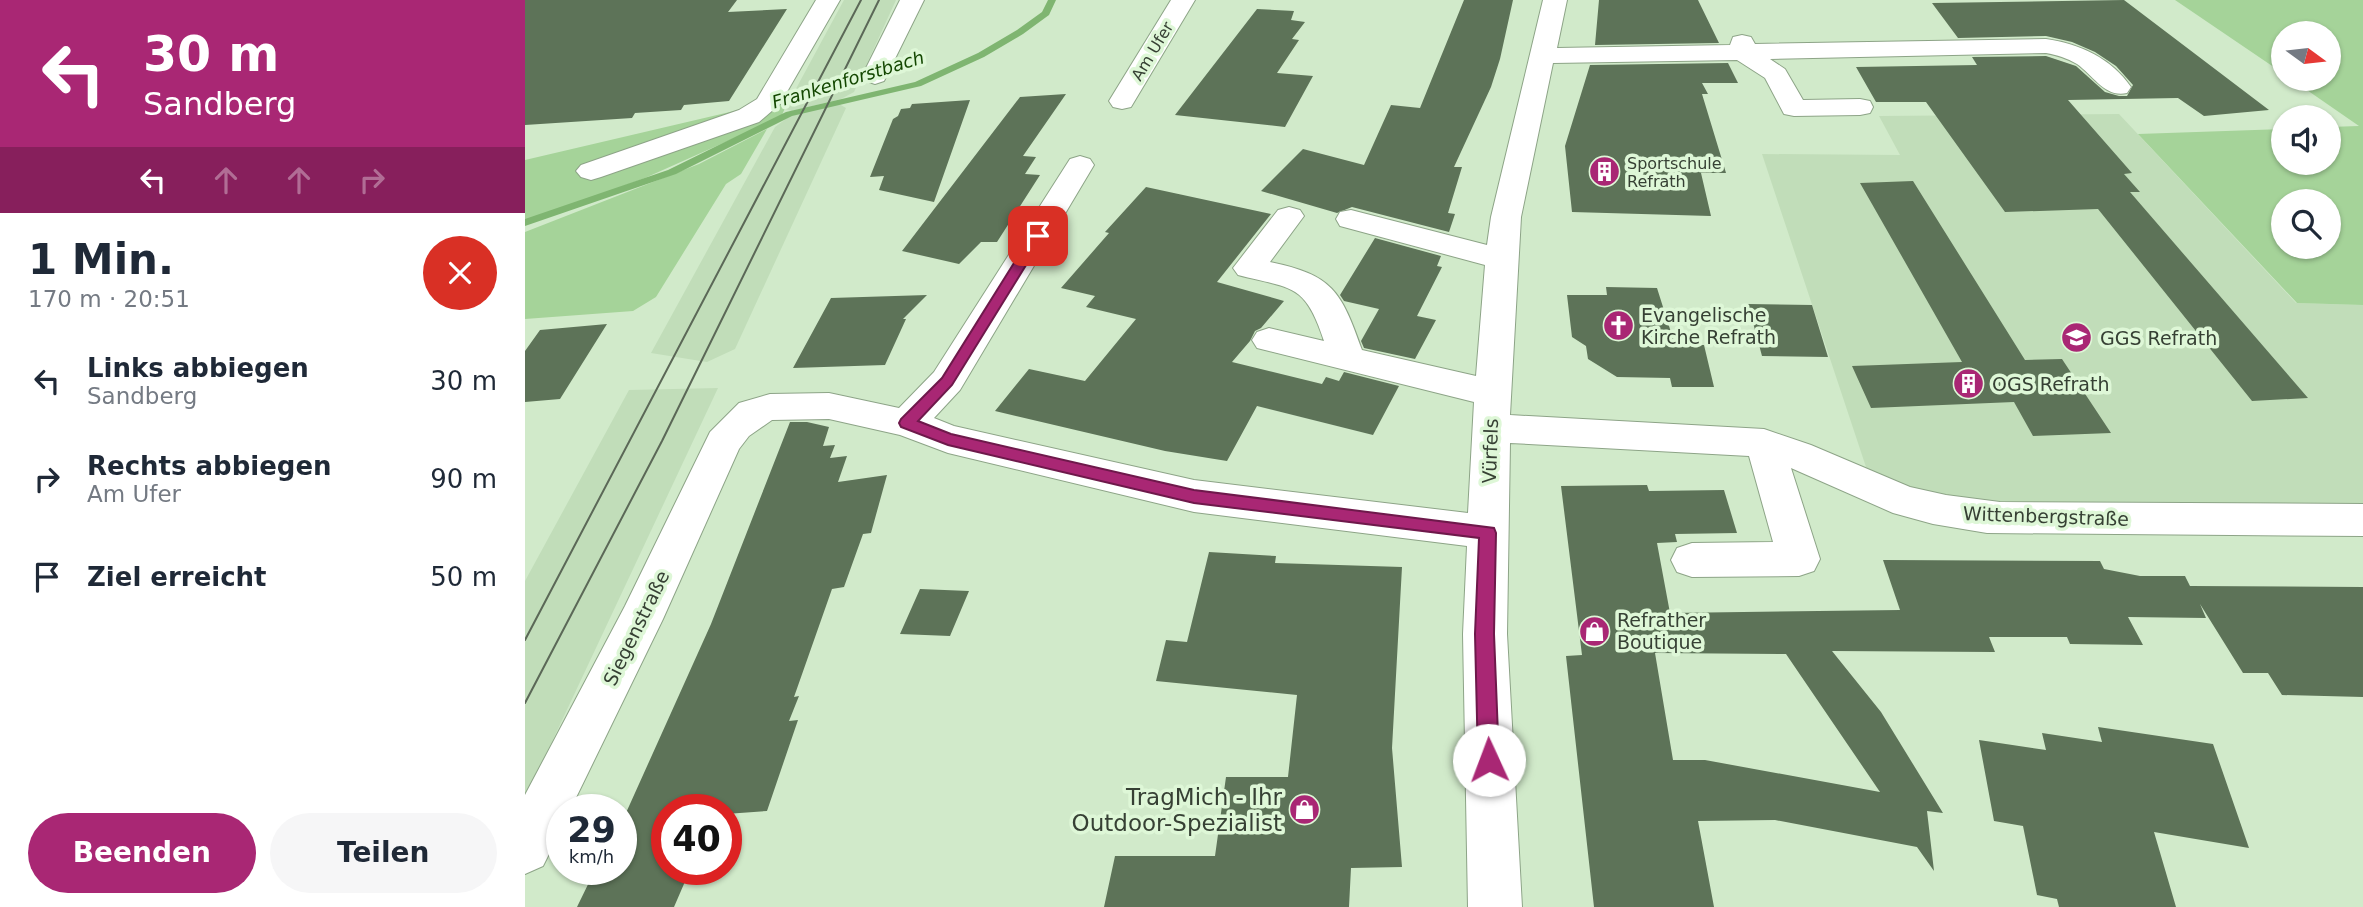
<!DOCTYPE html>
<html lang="de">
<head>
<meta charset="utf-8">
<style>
	body { margin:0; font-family:"DejaVu Sans",sans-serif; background:#f6f6f7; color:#1f2937; height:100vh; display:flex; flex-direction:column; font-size:26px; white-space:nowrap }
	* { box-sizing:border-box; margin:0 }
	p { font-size:23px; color:#747a83 }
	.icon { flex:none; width:38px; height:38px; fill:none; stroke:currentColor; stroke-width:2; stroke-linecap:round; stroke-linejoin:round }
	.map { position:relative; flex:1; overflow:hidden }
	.drawer { display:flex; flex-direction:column; background:#fff; width:525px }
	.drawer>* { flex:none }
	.top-card { background:#a92774; color:#fff; overflow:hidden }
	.needle { width:46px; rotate:105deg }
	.fabs { position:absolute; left:1746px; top:21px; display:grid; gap:14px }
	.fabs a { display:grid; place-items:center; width:70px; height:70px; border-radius:50%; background:#fff; box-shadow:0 2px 5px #0004; font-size:35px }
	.speed { position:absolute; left:21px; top:794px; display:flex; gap:14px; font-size:35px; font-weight:700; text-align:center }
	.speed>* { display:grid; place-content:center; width:91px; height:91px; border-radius:50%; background:#fff; box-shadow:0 2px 5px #0004; line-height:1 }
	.speed small { font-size:18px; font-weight:400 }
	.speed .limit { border:10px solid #d22; background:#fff; color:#111 }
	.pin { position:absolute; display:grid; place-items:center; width:60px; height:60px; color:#fff; margin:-30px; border-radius:14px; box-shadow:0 4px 10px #0006 }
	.me { position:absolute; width:77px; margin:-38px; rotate:358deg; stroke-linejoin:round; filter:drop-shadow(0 0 5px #0008) }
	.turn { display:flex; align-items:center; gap:24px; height:147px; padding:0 28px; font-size:32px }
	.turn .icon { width:91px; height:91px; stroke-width:2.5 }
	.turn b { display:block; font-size:49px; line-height:60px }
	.lanes { display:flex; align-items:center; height:66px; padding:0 28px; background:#0003; justify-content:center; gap:35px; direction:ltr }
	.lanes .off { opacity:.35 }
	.round { display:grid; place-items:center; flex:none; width:74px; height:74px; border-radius:37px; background:#f6f6f7 }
	.overview { display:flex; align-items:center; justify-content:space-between; height:119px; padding:0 28px }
	h1 { font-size:42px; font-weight:600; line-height:52px }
	.primary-button { display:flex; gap:14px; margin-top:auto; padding:14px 28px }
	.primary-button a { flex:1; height:80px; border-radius:42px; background:#a92774; color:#fff; font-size:28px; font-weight:600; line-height:80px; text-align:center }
	.primary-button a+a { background:#f6f6f7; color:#1f2937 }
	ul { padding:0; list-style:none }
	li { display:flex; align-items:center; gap:21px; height:98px; padding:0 28px }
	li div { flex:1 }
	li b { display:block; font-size:26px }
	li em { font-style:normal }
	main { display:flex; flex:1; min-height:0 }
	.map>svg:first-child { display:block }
</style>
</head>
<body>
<main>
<section class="drawer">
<div class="top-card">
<div class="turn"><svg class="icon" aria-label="left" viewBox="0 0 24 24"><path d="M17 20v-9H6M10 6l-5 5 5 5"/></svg><div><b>30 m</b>Sandberg</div></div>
<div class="lanes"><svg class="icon" aria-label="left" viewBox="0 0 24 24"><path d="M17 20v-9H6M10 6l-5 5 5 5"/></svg><svg class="icon off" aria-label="ahead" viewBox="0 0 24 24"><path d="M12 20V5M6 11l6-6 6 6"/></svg><svg class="icon off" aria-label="ahead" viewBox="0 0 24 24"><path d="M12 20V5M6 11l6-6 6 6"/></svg><svg class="icon off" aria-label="right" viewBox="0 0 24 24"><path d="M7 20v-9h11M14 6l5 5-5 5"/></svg></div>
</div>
<div class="overview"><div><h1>1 Min.</h1><p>170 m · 20:51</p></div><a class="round" style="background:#d93025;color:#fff"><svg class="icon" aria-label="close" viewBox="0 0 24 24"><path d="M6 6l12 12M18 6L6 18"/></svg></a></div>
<ul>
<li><svg class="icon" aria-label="left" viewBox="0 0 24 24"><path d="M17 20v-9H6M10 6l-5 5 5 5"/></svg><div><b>Links abbiegen</b><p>Sandberg</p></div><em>30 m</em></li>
<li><svg class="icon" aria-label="right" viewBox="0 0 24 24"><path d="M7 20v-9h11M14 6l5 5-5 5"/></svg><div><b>Rechts abbiegen</b><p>Am Ufer</p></div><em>90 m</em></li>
<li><svg class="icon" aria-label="arrive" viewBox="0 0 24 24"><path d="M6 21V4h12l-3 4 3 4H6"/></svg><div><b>Ziel erreicht</b></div><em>50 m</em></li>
</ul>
<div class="primary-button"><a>Beenden</a><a>Teilen</a></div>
</section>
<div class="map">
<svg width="1838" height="907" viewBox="0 0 1838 907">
	<rect width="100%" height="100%" fill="#d1eaca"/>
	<path fill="#c1ddb9" d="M319 0H371L329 92 316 99 267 111 260 109Z
		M314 104 321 108 210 349 182 362 126 353 250 127 265 116Z
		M1594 114 1771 303 1838 305V504L1488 502 1435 498 1385 487 1342 470 1237 154 1375 155 1354 116Z
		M193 388 9 780 0 795V581L104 390Z"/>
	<path fill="#a5d399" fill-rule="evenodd" d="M1650 0H1838V305L1772 303 1613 134 1759 129V163H1804V127L1834 126 1766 79H1804V33H1759V74ZM1759 201H1804V247H1759Z
		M267 93 256 117 234 127 120 178 0 222V160L222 108 225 103Z
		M242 129 216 174 201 184 131 297 108 311 0 319V232L174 164Z"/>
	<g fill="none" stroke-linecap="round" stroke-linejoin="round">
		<path fill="#7fb571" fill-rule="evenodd" d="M523 0H531L524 15 498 34 459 57 396 86 267 116 151 174 0 226V219L143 170 261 112 390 82 453 53 492 30 517 12Z"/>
	</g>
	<path fill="#5d7358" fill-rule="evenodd" d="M0 0H212L203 12 262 9 204 101 159 105 156 110 110 113 107 118 0 125Z
		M939 0H988L975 59 966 87 929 167H937L923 213 930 214 924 232 827 207 812 213 736 191 778 149 839 165 866 105 895 108Z
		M1074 0H1173L1194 43 1070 45Z
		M1599 0 1744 110 1679 116 1653 98 1543 100 1607 173 1599 174 1615 192H1605L1783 398 1727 401 1573 209 1480 212 1401 102H1351L1331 67 1452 65 1447 57 1521 56 1551 66 1580 92 1594 96H1602L1608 85 1591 66 1570 52 1547 42 1521 36 1433 38 1407 3Z
		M732 9 769 11 766 20 780 22 767 39 774 40 752 73 788 76 760 127 650 115Z
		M1203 63 1213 83H1177L1183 94H1177L1201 173H1176L1186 216 1047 212 1040 146 1065 65Z
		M541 94 498 156 511 157 500 174 515 175 472 242H456L434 264 377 251 495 97Z
		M445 100 409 202 354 190 359 176 345 177 368 119 373 116 376 109 385 108 387 104Z
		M1388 181 1500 360 1537 359 1586 433 1508 436 1489 402 1346 408 1327 366 1437 362 1335 183Z
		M621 187 746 214 692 282 759 301 736 328 730 331 725 341 707 362 797 384 801 377 814 381 819 372 874 386 848 435 732 406 702 461 640 451 470 411 504 369 560 381 611 319 561 307 570 296 536 288 584 233 580 232Z
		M850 238 916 256 912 266 917 267 892 316 911 320 890 359 839 348 836 341 854 309 819 301 815 295Z
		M1081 287 1132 288 1150 345H1179L1189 387H1147L1145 378 1092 377 1063 359 1061 346 1047 337 1042 295H1082Z
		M402 295 378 319H381L360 365 268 368 306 298Z
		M1223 304 1287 305 1303 357 1237 356Z
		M82 324 35 399 0 402V351L15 330Z
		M265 422H282L304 427 298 446 310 445 305 458 322 456 313 482 362 475 346 533 338 534 319 587 307 589 269 697 274 696 264 721 273 720 242 811 201 814V810H142V870H165L149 907H52L70 870H96V824L186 624Z
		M1122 485 1124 491 1199 490 1212 533 1150 534 1152 542 1132 543 1145 613 1375 610 1358 560 1575 561 1579 569 1615 576H1660L1665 586 1838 587V697L1757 695 1743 673H1718L1675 604 1681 618 1603 617 1618 645 1545 644 1542 637H1464L1470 652 1307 651 1356 712 1418 813 1402 811 1409 871 1392 847 1250 820 1173 821 1189 907H1069L1041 656 1057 655 1036 486ZM1130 653 1261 654 1355 792 1180 760H1148Z
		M684 552 751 556 750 563 877 567 867 748 877 867 826 868 824 907H579L590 856H690L701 777H763L772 695 631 681 641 640 662 642Z
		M395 589 444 591 425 636 375 634Z
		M1573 727 1688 744 1724 848 1629 832 1651 907H1534L1532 899 1512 895 1498 826 1469 821 1454 740 1521 750 1517 733 1577 742Z"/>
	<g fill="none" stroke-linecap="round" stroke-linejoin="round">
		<defs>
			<path id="minor" d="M291 0H315L255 104 234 122 76 177 66 180 56 177 51 171 56 165 214 110 232 99Z
				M375 0H399L359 81 350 84 341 81 337 76Z
				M646 0H670L606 107 597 109 588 107 584 101Z
				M1018 0H1042L1032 48 1205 45 1208 37 1217 35 1226 37 1230 44 1521 39C1555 44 1586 58 1606 87L1602 93C1580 98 1569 76 1552 64 1542 58 1532 55 1521 53L1245 59 1260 69 1278 100 1335 99 1345 101 1348 107 1345 113 1335 115 1269 116 1259 114 1240 78 1212 60 1028 63 996 217 985 415 1239 429 1286 445 1385 487 1421 495 1475 502 1838 504V536L1462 533 1408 524 1368 513 1266 468 1295 559 1289 571 1274 576 1167 577 1152 572 1146 560 1152 548 1167 543 1248 542 1224 456 985 443 982 634 997 907H943L938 634 942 546 669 512 423 453 375 435 304 419 247 420 224 436 214 449 138 619 45 810H37V828L18 866 0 874V795L100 606 185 432 214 403 245 394 304 393 374 408 409 372 545 159 555 156 565 159 569 165 435 390 409 418 429 426 669 480 943 513 949 402 732 348 727 340 732 332 744 328 799 341C780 282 766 289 713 275L708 268 753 210 764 207 775 210 779 216 745 262C808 275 816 291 837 350L951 376 960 265 815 226 811 219 815 212 826 210 962 245 966 217Z"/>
		</defs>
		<use href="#minor" stroke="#8da487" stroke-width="2"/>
		<use href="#minor" fill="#fff" fill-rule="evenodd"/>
		<path stroke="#5b6857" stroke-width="2" d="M0 640 336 0
			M0 703 137 441 354 0"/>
	</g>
	<path fill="#a92774" stroke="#6e194b" stroke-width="2" d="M513 232 519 236 427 385 393 421 426 434 669 490 969 528 971 533 969 634 974 760 971 767 964 770 956 767 953 760 950 634 954 538 669 503 423 445 376 427 374 423 376 419 417 378 506 236Z"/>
	<defs>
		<symbol id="building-disc" viewBox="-11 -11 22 22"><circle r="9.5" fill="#a92774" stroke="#def7d7"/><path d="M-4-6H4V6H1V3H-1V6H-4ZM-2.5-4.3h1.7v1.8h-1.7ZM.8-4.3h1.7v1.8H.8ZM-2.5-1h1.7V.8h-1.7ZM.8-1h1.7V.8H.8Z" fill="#fff"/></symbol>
		<symbol id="church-disc" viewBox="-11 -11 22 22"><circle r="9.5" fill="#a92774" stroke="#def7d7"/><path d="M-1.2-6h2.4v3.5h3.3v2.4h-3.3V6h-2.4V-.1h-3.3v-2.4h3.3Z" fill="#fff"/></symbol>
		<symbol id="school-disc" viewBox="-11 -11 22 22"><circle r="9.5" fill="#a92774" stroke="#def7d7"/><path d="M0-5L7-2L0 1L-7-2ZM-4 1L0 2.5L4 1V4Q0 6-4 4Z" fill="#fff"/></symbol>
		<symbol id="shop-disc" viewBox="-11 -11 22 22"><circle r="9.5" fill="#a92774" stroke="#def7d7"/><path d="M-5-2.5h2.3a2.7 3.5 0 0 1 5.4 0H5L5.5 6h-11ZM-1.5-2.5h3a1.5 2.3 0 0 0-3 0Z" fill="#fff"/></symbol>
	</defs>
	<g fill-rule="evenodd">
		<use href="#building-disc" x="1062" y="154" width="35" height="35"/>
		<use href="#church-disc" x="1076" y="308" width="35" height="35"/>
		<use href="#school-disc" x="1534" y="320" width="35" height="35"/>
		<use href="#building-disc" x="1426" y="366" width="35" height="35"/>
		<use href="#shop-disc" x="1052" y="614" width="35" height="35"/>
		<use href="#shop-disc" x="762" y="792" width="35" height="35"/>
	</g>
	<g text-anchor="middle" stroke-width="7" stroke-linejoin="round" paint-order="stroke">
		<g font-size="16" fill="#364034" stroke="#def7d7">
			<text transform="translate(627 51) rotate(-59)" y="6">Am Ufer</text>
		</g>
		<g font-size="16" fill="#364034" stroke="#def7d7" text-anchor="start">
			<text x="1102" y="169">Sportschule<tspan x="1102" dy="18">Refrath</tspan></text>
		</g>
		<g font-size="18" font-style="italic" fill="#134700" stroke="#def7d7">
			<text transform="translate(323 80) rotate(-17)" y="6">Frankenforstbach</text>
		</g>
		<g font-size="19" fill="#364034" stroke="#def7d7" text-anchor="start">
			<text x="1116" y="322">Evangelische<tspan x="1116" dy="22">Kirche Refrath</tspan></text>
			<text x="1575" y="345">GGS Refrath</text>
			<text x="1467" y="391">OGS Refrath</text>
			<text x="1092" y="627">Refrather<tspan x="1092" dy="22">Boutique</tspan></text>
		</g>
		<g font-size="19" fill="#364034" stroke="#def7d7">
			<text transform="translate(965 451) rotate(-88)" y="7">Vürfels</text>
			<text transform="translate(1521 516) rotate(2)" y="7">Wittenbergstraße</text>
			<text transform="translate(111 628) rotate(-64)" y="7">Siegenstraße</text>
		</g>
		<g font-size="23" fill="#364034" stroke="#def7d7" text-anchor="end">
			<text x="757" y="805">TragMich - Ihr<tspan x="757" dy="26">Outdoor-Spezialist</tspan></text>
		</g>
	</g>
</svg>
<div class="fabs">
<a><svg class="needle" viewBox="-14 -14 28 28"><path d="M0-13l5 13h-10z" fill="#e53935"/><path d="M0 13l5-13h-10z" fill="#747a83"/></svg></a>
<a><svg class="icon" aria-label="sound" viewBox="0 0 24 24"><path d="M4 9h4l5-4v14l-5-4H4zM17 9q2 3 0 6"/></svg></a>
<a><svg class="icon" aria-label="search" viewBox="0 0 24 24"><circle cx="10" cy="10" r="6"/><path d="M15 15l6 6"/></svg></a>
</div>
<div class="speed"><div>29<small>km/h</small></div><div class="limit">40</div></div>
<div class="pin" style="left:513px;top:236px;background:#d93025"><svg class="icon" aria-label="arrive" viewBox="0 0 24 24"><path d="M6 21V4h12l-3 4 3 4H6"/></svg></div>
<svg class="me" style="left:964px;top:760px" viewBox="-20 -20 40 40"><circle r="19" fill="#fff"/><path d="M0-13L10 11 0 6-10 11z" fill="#a92774"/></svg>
</div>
</main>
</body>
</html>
